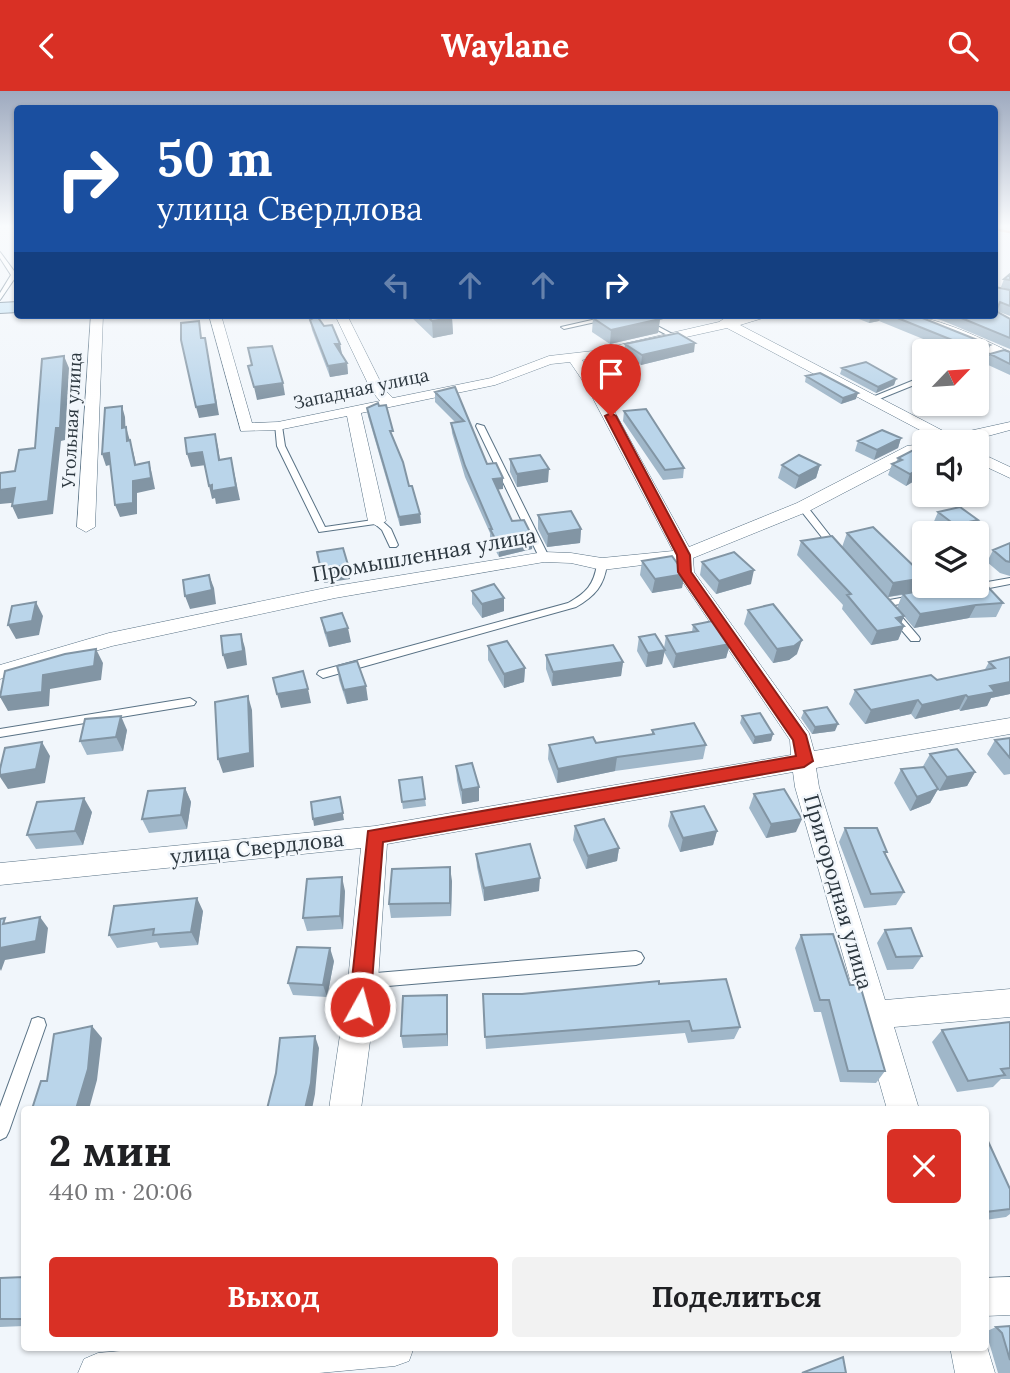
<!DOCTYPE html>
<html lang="ru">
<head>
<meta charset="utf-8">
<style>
	body { margin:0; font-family:Lora,serif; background:#f2f2f2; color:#202124; height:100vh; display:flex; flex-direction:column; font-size:26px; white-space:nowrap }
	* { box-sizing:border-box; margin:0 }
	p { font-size:23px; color:#757577 }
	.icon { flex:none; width:38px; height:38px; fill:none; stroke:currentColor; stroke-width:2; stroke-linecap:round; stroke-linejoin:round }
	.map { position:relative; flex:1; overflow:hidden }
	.sheet { position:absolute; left:21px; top:1015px; width:968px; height:245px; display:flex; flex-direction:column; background:#fff; border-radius:7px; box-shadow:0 2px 5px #0004 }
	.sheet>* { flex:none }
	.guide { position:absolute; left:14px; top:14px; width:984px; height:214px; border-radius:7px; box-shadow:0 2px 5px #0004; background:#1a4fa0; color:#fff; overflow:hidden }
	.needle { width:46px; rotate:65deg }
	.tools { position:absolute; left:912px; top:248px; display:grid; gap:14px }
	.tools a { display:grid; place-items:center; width:77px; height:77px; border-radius:7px; background:#fff; box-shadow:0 2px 5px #0004; font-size:35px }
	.pin { position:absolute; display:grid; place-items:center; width:60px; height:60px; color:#fff; margin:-72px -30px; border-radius:50% 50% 50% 0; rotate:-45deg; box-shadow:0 0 7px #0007 }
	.pin .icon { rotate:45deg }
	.me { position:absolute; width:77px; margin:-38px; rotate:7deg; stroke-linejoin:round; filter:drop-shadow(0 0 5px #0008) }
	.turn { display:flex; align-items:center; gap:24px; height:147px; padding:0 28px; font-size:32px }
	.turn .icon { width:91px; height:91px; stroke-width:2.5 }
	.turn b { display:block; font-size:49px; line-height:60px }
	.lanes { display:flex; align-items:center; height:66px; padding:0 28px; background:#0003; justify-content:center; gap:35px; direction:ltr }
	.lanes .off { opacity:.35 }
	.round { display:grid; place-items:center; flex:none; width:74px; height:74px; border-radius:7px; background:#f2f2f2 }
	.overview { display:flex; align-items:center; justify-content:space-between; height:119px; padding:0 28px }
	h1 { font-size:42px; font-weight:700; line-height:52px }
	.cta { display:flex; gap:14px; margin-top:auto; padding:14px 28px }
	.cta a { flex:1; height:80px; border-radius:7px; background:#d93025; color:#fff; font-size:28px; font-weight:700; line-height:80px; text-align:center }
	.cta a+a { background:#f2f2f2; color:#202124 }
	header { display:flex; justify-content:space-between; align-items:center; height:91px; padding:0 28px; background:#d93025; color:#fff; font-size:32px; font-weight:700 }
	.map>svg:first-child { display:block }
</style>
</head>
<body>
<header><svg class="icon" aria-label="back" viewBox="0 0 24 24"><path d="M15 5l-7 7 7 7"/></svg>Waylane<svg class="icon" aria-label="search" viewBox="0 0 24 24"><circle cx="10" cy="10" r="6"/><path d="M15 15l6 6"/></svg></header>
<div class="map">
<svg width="1010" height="1282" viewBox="0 0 1010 1282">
	<rect width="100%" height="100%" fill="#f1f6fb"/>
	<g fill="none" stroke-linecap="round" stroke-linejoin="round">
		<path stroke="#d09a81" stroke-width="2.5" d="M994 138 1010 141"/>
		<defs>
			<path id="lane" d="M0 161 17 184 0 209V202L11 184 0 167Z
				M614 224H627L564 238 561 236Z
				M642 229H646L678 246 673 247 642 231Z
				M1004 261 1008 263 1006 264 976 273V269Z
				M924 285V290L877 309 870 307Z
				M275 333 282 335 285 355 325 436 380 428 391 438 398 454 396 456H390L382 439 375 433 319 441 277 355Z
				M477 333 484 335 549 466 547 468H541L539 466 476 335Z
				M803 413 806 414 838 455V459H832L798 416Z
				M602 470 607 473C604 495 595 505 576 516L323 587 317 583 319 580 568 512C586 502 594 494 597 473Z
				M1010 487V493L969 501 964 498 968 495H976V493Z
				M917 504 922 507 921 509 884 516 879 513 884 510Z
				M891 517 895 518 919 546 920 548 919 550H911L887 522 886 520Z
				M190 607 196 611 194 614 0 646V638Z
				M636 860 641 862 644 867 641 872 636 874 364 897 358 895 356 890 358 885 364 883Z
				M38 926 44 928 46 934 9 1040 6 1046 0 1049V1016L30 934 32 928Z"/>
			<path id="street" d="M91 224H103L95 436 86 441 77 436Z
				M209 224H221L252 332 278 331 380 310 371 299 335 224H347L384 298 393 307 491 287 549 265 593 260 719 231 725 227 773 224 740 234 951 344 1010 331V339L962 352H931L935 347 727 237 582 269 601 296 689 456 797 412 907 355 929 352H924V360L809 420 693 467 694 481 809 642 814 660 1010 627V643L816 677 819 696 885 909 1010 898V926L894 936 919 1018H887L795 696 793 681 387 753 378 890 361 1018H329L348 890 361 757 0 794V772L375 735 791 664 790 649 676 481 675 470 602 479 571 472 544 471 335 507 112 555 0 588V574L109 542 335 495 544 461 571 462 602 467 673 460 587 296 570 271 551 273 495 294 361 322 386 430 377 435 368 430 347 325 278 339 241 340Z
				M897 224C935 224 976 245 1010 261V270Z
				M976 360 1010 376V387L976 371Z
				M1010 1186V1224L985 1225V1187Z
				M985 1249 995 1282H955L950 1256H985Z
				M166 1256H414L409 1270 395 1275 319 1282H78L84 1268 98 1262Z"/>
			<path id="secondary" d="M18 211V221L0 222V212Z"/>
		</defs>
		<use href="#lane" stroke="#597285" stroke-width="2"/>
		<use href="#street" stroke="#597285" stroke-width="1"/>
		<use href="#secondary" stroke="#597285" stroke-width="2"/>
		<use href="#lane" fill="#fff" fill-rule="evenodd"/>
		<use href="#street" fill="#fff" fill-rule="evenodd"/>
		<use href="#secondary" fill="#c3e2f5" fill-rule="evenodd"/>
	</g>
	<path fill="#a0b7c9" d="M1010 183V199L1001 196 1004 188Z
		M994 196 1010 199V225L997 220 1010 228V258L941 229 919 224H994Z
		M409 224H449L452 227 453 243 433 247Z
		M849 224H915L990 254 987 263 976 267V261H955L879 230 869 232Z
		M593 227 660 228 658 242 610 253 592 241Z
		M310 229 324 235 340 253 342 263 347 272 348 283 330 286 312 239Z
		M625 253 694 261 641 274 624 262Z
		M1010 261V284L986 273 990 263Z
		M842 277 896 288 894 294 876 302 840 283Z
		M924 284V302L915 296 919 286Z
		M806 285 856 308 841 313 805 291Z
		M455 296 487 373 503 398H498L512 430 533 447 532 458 499 466 490 449V442L465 386 452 342 451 332 455 331 435 311V301Z
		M986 306 982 316 957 321 943 313H976Z
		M367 317 394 349 409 395 420 423 421 432 400 435 368 325Z
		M624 320 684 377 683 387 663 389 623 330Z
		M901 347 898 357 874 369 855 360 858 350Z
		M924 355V384L906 395 888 384 892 373 896 371 898 367Z
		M510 368 548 391 517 396 510 381Z
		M782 374H820L816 387 795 398 778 387Z
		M938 421 971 443H942L932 435Z
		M538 424 581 438 580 452 547 456 538 438Z
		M847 442 924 485V491L920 500 939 499 1003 512 996 526 969 527 914 537 897 517 902 504 888 506 842 456Z
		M801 450 904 525 901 532 904 535 898 549 871 554 842 518 843 514 797 464Z
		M1010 452V485L1000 482 987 471 993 459Z
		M642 470 682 497 652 502 640 484Z
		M702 471 751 493 716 503 700 484Z
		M472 500 504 520 482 527 472 513Z
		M748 519 797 563 789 569 773 572 744 533Z
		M321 527 351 551 329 556 324 541Z
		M693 534 730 553 726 567 673 577 664 561 662 573 646 576 637 560 639 546 664 557 666 545 692 541Z
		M488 555 525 577 524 591 504 597 488 569Z
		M546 564 623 571 621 585 552 595 546 578Z
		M1010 567V603L991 607 987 615 960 620 959 618 915 628 911 623 865 633 849 613 855 599 937 589 984 580 989 571Z
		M337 575 368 609 347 613 339 589Z
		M804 620 835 640 812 643 801 627Z
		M742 625 773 643 771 650 753 653 740 632Z
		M127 639 123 660 87 664 80 650Z
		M652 639 706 654 703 668 615 680 557 692 548 668 549 654 596 652 652 643Z
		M1010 647V683L1004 684 987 663 995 649Z
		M930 663 975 681 967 695 939 700 935 694 938 698 930 712 910 720 894 692 901 678 922 677Z
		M456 675 479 710 462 713 457 689Z
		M422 686 426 715 403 718 399 689Z
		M185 697 191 711 187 738 149 742 142 728Z
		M754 703 796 741 766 747 749 717Z
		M92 721 83 754 36 758 27 744Z
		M671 721 717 740 713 754 680 761 668 735Z
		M575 735 619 757 617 770 586 778 573 749Z
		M845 737 887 761 885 763 904 801 896 814 864 817 839 751Z
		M476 763 539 800 484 810 477 776Z
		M452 790 451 825 391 827 389 813Z
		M345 800 343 838 307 840 303 827Z
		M203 820 198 854 160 857 157 851 117 857 109 844Z
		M885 839 922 865 913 878 887 879 877 852Z
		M801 844 850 894 885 980 876 992 840 991 821 921H814L795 857Z
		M334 870 327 906 293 904 288 892Z
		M659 893 740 936 734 948 688 952 685 942 486 958 483 903H522Z
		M447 904 448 916V955L403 957 401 945Z
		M1010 931V988H1001L993 996 957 1001 932 951 942 939Z
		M985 1048 1010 1098V1123L1006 1126 985 1129Z
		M24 1186V1235L0 1236V1187Z
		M1010 1235V1282H998L988 1248 985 1246V1241L996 1236Z"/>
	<path fill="#8295a4" d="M871 224H881L879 230 869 232Z
		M452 227 453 243 433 247 432 230Z
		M660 228 658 242 610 253 611 239Z
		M205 247 219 324 199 327 196 316Z
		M695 252 694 261 641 274 642 264Z
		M335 253H340L342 264Z
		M990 254 987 263 976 267 977 259Z
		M64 265 69 277 65 349 61 350 53 423 18 428 12 415 48 410Z
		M347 272 348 283 330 286 328 275Z
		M896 288 894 294 876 302 878 296Z
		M283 292 285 304 257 309 254 296Z
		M858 302 856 308 841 313 843 307Z
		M986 306 982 316 957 321 960 313H976V308Z
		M122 315 125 326 126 348 122 337Z
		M126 336 133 360 139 385 127 350Z
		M215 343 218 356 222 382 219 369Z
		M901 347 898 357 874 369 877 359Z
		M202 361 206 374 191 376 187 363Z
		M109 362 113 373 106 375 102 363Z
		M231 367 240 409 216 413 215 407 212 408 209 395Z
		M149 371 152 383 155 398 137 402V423L120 426 115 414 133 390Z
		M820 374 816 387 795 398 799 385Z
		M924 375V384L906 395 910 383Z
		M549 378 548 391 517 396V383Z
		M503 387V398L494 399 493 388Z
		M15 397 21 411 0 413V399Z
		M420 423 421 432 400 435 399 426Z
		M978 429 971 443H951L955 434Z
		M581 438 580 452 547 456 548 443Z
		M533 447 532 458 499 466V455Z
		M348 474 350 488 324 492 321 479Z
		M754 479 751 493 716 503 719 490Z
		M685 483 682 497 652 502 655 488Z
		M209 484 214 497 216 513 190 518 185 505Z
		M924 487V491L920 500 888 506 893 492Z
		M504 507V520L482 527V513Z
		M36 511 43 525 39 544 16 548 8 534Z
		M976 514 969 527 914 537 920 523Z
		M904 525 900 536 904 535 898 549 871 554 877 540 896 527Z
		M348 537 351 551 329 556 326 542Z
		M241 543 245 557 247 574 227 578 223 564Z
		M802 549 797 563 789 569 773 572 777 558Z
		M730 553 726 567 673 577 676 563Z
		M96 558 103 572 101 589 50 598 49 615 8 620 0 606 43 584Z
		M665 559 662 573 646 576 648 562Z
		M623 571 621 585 552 595 553 581Z
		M525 577 524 591 504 597V583Z
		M1010 591V603L991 607 987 615 960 620 968 606 990 595Z
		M366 595 368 609 347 613 344 599Z
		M308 598 311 612 281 617 277 603Z
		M966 604 959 618 915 628 922 614Z
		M248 605 252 619 254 676 223 682 218 668Z
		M918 609 911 623 865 633 871 619Z
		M121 625 127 639 123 660 116 646Z
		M838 633 835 640 812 643 815 636Z
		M773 643 771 650 753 653 755 646Z
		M42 651 50 665 45 692 8 698 0 686V684Z
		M617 666 615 680 557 692 558 678Z
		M975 681 967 695 939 700 947 686Z
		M479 696V710L462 713V699Z
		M185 697 191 711 187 738 181 724Z
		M938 698 930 712 910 720 917 706Z
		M340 706 344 729 314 735 313 728Z
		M84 707 92 721 83 754 75 740Z
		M802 728 796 741 766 747 771 733Z
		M717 740 713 754 680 761 683 747Z
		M619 757 617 770 586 778 588 765Z
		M450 776 452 790 451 825 450 812Z
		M342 786 345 800 343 838 340 825Z
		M540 787 539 800 484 810V797Z
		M197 807 203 820 198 854 191 841Z
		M40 826 48 837 45 862 5 869 1 880 0 878V857Z
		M330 857 334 870 327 906 323 894Z
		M447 904 448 916V955L447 943Z
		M92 935 102 947 97 989 89 1018H76Z
		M315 945 319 957 315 1003 312 1018H305Z"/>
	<path fill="#bad5ea" stroke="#8295a4" stroke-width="2" d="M1010 183V189L1004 188Z
		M994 196H995L1010 199V215L1000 211 996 220 1010 228V247L954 224H994Z
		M426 224H449L452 227 432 230Z
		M608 224H652L660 228 611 239 593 227Z
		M890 224H915L990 254 977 259Z
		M317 225 324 235 332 234 340 253H335L347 272 328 275 310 229Z
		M199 230 201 247H205L216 313 196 316 181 249V232Z
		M678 242 695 252 642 264 625 253Z
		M272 255 283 292 254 296 248 275 252 274 248 257Z
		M1004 259 1010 261V273L990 263Z
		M64 265 60 337H56L48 410 12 415 15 397 0 399V382L15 380 19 359 35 357 42 268Z
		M866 271 896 288 878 296 842 277Z
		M820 282 858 302 843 307 806 285Z
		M455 296 487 373 496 372 503 387 493 388 512 430 524 429 533 447 499 455 490 438H492L465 375 451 332 464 330 435 301Z
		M976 301 986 306 976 308Z
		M378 312 379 315 386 314 393 340H390L403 371 409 395H412L420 423 399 426 367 317Z
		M122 315V337L126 336 127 350 130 349 135 374 149 371 151 387 133 390V412L115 414 109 362 102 363 105 317Z
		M646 318 684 377 665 379 624 320Z
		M882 339 901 347 877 359 858 350Z
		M215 343 219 369 231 367 236 396 212 400V394L209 395 202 361 187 363 185 347Z
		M923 354 924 375 910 383 892 373 902 369 898 367Z
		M540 364 549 378 517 383 510 368Z
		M799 364 820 374 799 385 782 374Z
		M960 416 978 429 955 434 938 421Z
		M571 420 581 438 548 443 538 424Z
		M873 436 924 485V487L893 492 847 442Z
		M832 445 904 525 896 527 904 535 877 540 847 504 851 503 801 450Z
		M1010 452V471L1006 470 993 459Z
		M343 457 348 474 321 479 317 461Z
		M734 461 754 479 719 490 702 471Z
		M672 465 685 483 655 488 642 470Z
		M209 484 212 499 185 505 183 489Z
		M494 493 504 507 482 513 472 500Z
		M987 495 1003 512 976 514 920 523 903 503 937 497 939 499Z
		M36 511 32 530 8 534 12 515Z
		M773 513 802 549 794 555 777 558 748 519Z
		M342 522 348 537 326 542 321 527Z
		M712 530 730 553 676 563 666 545 698 540 693 534Z
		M241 543 243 560 223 564 221 545Z
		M655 543 665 559 648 562 639 546Z
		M507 550 525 577 504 583 488 555Z
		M613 554 623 571 553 581 546 564Z
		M96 558 94 575 43 584 42 601 0 606 5 580 65 563Z
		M1010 566V591L990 595 995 601 968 606 966 604 922 614 918 609 871 619 855 599 931 584 937 589 995 577 989 571Z
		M357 570 366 595 344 599 337 575Z
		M303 580 308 598 277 603 273 587Z
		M248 605 250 662 218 668 215 611Z
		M827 616 838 633 815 636 804 620Z
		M760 622 773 643 755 646 742 625Z
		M121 625 116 646 80 650 85 628Z
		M694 632 706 654 617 666 558 678 549 654 593 646 596 652 654 643 652 639Z
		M1010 647V667L995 649Z
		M42 651 36 678 0 684V678L5 657Z
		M957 658 975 681 947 686 930 663Z
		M472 672 479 696 462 699 456 675Z
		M924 676 938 698 917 706 901 678Z
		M422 686 425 708 402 711 399 689Z
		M185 697 181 724 142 728 148 700Z
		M784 698 802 728 771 733 754 703Z
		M340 706 343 722 313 728 311 711Z
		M84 707 75 740 27 744 37 711Z
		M704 715 717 740 683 747 671 721Z
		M604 728 619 757 588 765 575 735Z
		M845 737H877L887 761H884L904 801 871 803Z
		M530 753 540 787 484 797 476 763Z
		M450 776V812L389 813 392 778Z
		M342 786 340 825 303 827 307 788Z
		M197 807 191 841 153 844 154 838 109 844 114 815Z
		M40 826 36 850 0 857V828L5 827 3 833Z
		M911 837 922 865 896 866 885 839Z
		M833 843 850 894H860L885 980H848L829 909H820L801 844Z
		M297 856 330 857 323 894 288 892Z
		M726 888 740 936 692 940 689 930 485 946 483 903H522L659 890V893Z
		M447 904V943L401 945 403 905Z
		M1010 931V977L1001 978 1005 984 968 990 942 939Z
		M92 935 88 978 76 1018H32L41 990H47L54 943Z
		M315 945 311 992 305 1018H267L276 982 280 947Z
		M985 1048H987L1010 1098V1118L985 1121Z
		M24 1186V1228H0V1187Z
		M1010 1235V1269L1002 1242 996 1236Z
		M843 1266 846 1282H802Z"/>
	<linearGradient id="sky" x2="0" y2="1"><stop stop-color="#9eaabf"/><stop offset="0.43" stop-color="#f9fbfd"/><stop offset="1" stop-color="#f9fbfd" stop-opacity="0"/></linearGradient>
	<rect width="1010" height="314" fill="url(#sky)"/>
	<path fill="#d93025" stroke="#8d1f18" stroke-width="2" d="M611 322 616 325 690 464 691 481 806 644 813 670 804 676 383 751 370 916 367 923 360 925 352 923 349 916 368 740 796 665 793 649 678 481 677 464 605 325Z"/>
	<g text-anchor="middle" stroke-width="5" stroke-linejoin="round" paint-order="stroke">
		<g font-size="18" fill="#2c373f" stroke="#f1f6fb">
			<text transform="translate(361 298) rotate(-12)" y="6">Западная улица</text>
			<text transform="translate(72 329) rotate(-87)" y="6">Угольная улица</text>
		</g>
		<g font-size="21" fill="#2c373f" stroke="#f1f6fb">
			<text transform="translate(424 464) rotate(-10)" y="7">Промышленная улица</text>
			<text transform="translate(257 757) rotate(-6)" y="7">улица Свердлова</text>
			<text transform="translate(838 801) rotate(74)" y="7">Пригородная улица</text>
		</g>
	</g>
</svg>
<div class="tools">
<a><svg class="needle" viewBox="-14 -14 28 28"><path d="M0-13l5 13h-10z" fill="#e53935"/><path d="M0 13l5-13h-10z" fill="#757577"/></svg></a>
<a><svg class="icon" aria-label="sound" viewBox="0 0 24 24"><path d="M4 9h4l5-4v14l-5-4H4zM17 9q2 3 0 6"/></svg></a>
<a><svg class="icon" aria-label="layers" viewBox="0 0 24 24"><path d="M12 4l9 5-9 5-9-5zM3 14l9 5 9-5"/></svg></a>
</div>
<div class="pin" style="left:611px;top:325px;background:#d93025"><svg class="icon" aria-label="arrive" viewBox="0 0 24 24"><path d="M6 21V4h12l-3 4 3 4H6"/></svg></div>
<svg class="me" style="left:360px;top:916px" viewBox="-20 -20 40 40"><circle r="17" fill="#d93025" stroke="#fff" stroke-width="3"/><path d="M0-11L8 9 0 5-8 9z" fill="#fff"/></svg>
<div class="guide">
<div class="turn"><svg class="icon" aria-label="right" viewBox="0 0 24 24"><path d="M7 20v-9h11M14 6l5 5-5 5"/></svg><div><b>50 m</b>улица Свердлова</div></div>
<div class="lanes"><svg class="icon off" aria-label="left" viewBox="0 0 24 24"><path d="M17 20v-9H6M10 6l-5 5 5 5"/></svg><svg class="icon off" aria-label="ahead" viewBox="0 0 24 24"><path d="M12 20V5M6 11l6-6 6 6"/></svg><svg class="icon off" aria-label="ahead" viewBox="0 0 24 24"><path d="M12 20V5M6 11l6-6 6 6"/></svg><svg class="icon" aria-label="right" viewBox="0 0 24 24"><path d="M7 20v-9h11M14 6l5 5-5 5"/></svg></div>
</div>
<section class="sheet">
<div class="overview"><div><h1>2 мин</h1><p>440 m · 20:06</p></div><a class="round" style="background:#d93025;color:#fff"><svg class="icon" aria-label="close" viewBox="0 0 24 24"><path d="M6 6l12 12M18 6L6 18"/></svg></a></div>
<div class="cta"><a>Выход</a><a>Поделиться</a></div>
</section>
</div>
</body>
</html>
